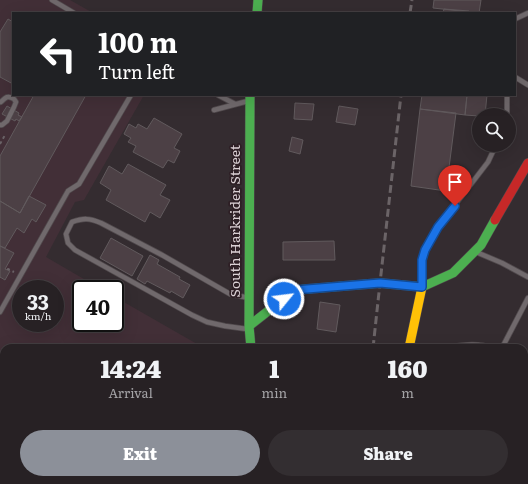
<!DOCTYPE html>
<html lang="en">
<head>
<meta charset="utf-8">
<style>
	body { margin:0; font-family:Literata,serif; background:#332e31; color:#f1f3f6; height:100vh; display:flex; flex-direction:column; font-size:15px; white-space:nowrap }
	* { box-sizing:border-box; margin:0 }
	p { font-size:13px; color:#a4a3a6 }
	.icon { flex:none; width:22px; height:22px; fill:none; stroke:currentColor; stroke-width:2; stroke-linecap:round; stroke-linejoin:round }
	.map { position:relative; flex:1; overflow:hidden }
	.drawer { position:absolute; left:0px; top:344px; width:528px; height:140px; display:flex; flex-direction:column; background:#272124; border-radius:12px 12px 0 0; box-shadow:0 4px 16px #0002,0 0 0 1px #433e41 }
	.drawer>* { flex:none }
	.hud { position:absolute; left:12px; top:12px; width:504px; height:84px; border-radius:0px; box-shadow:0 4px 16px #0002,0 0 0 1px #433e41; background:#202124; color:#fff; overflow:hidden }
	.fabs { position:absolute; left:472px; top:108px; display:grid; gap:8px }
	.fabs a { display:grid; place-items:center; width:44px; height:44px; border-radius:50%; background:#272124; box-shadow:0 4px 16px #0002,0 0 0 1px #433e41; font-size:20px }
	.speed { position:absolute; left:12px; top:280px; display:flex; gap:8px; font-size:20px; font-weight:700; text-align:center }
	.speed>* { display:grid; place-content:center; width:52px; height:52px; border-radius:50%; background:#272124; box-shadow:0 4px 16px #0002,0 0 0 1px #433e41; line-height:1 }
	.speed small { font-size:10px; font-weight:400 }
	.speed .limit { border:2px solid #111; border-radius:6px; background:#fff; color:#111 }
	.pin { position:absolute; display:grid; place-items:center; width:34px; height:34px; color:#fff; margin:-41px -17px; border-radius:50% 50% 50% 0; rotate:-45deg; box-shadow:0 0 4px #0007 }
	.pin .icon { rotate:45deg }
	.me { position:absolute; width:44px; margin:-22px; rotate:61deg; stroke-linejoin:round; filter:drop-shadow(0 0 3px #0008) }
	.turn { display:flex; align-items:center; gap:14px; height:84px; padding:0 20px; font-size:18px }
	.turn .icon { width:52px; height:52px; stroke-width:2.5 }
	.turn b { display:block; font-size:28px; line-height:34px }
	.eta { display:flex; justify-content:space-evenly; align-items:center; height:68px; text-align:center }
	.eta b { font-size:24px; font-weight:800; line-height:28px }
	.primary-button { display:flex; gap:8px; margin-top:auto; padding:8px 20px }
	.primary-button a { flex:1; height:46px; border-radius:24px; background:#8c9099; color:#fff; font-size:16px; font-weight:800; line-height:46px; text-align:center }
	.primary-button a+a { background:#332e31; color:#f1f3f6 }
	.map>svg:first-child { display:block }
</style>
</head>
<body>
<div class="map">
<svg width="528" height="484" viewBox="0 0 528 484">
	<rect width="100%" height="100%" fill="#342c30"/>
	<path fill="#422f37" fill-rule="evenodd" d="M0 0H70L93 13H13V95H144L84 200 75 202 46 257 101 289H81V323H115V297L204 348H4V480H230L231 484H0ZM21 289H55V323H21Z"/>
	<path fill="#4c4045" stroke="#615a5d" d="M434 0H481L479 13 433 8Z
		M444 9 469 11V13H443Z
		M8 19 13 22V84L0 77V32Z
		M34 95H86L20 213 0 201V156Z
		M422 95H467L465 115 420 109Z
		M467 95H487L485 115H479V116L465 115Z
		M295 103 314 104 312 120 294 119Z
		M7 106 19 113 18 115 22 117 19 121 16 119 15 121 2 114Z
		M339 106 358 109 355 125 336 122Z
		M420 109 456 113 446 191 411 186Z
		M154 118 182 134 174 148 180 151 174 163 168 160 163 168 133 152 136 146 128 142 131 138 124 134 129 124 136 128 138 124 147 129Z
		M292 137 303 140 300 154 289 151Z
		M128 164 166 185 160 195 170 200 160 218 150 212 145 222 106 200 111 190 100 183 109 166 122 174Z
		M29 196 46 205 36 222 32 219 24 233 17 228 5 248 0 246V201L20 213Z
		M111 238 143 256 132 276 100 258Z
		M334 241 335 260H283V242Z
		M0 246 14 253 5 269 10 271 5 280 0 277V278Z
		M150 255 159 260 157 264 180 277 179 279 190 285 183 298 171 291 170 293 147 281 145 284 137 279Z
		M320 302 340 305 336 332 317 329Z
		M524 378 528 380V443L524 441Z"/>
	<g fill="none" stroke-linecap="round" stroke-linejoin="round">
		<defs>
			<path id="lane" d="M52 0 74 13
				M515 19 528 13
				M515 77 528 85
				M218 95 235 104
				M507 95V115
				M214 110 248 101
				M0 125H2L7 121 14 107 16 102 14 99C8 95 6 97 1 102
				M476 252 502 263 528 277
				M422 285 423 260 425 250 438 227 488 162 496 145
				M0 312 68 191 79 184 131 95
				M247 329 225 326 207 322 192 315 75 250 68 243 66 234 72 222C84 218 89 218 101 223L162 255 230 294 249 298
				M411 346 423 348
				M443 348C459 346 477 342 491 348
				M502 348 528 298
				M524 363 528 365
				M159 484 161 480"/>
			<path id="street" d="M0 358 4 360
				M213 480 221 484
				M389 484 390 480"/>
			<path id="fast" d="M257 13 258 0
				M250 95 249 326 251 348
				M249 326 295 290 380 283 422 287 453 273 481 245 495 220"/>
			<path id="slow" d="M409 348 422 287
				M261 480V484"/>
			<path id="jam" d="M495 220 528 163"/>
		</defs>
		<use href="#lane" stroke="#514a4d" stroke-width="6"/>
		<use href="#street" stroke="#514a4d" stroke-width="10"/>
		<use href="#fast" stroke="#514a4d" stroke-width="10"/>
		<use href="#slow" stroke="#514a4d" stroke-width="10"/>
		<use href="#jam" stroke="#514a4d" stroke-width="10"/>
		<path stroke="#6a6367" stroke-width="2" stroke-dasharray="3 3" stroke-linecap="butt" d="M0 144 5 135
			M8 270V269L14 272"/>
		<use href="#lane" stroke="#70696c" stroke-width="4.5"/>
		<use href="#street" stroke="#70696c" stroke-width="9"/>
		<use href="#fast" stroke="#4caf50" stroke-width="9"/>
		<use href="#slow" stroke="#ffc107" stroke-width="9"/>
		<use href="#jam" stroke="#c62828" stroke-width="9"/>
		<path stroke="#6b6467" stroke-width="3" stroke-dasharray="8 4" stroke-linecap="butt" d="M410 13 412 0
			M373 348 380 283 401 95
			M360 484 361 480"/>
	</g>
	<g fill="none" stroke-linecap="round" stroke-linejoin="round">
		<defs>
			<path id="route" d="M284 299 295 290 380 283 422 287V260L425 250 438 227 455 206"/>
		</defs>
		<use href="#route" stroke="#114b97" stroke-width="10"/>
		<use href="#route" stroke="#1a73e8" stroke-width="7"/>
	</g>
	<g text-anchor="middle" stroke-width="3.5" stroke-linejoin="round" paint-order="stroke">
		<g font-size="14" fill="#dad0d4" stroke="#2e1f25">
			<text transform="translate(235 221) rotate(-90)" y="5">South Harkrider Street</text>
		</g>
	</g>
</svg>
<div class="fabs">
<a><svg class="icon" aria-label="search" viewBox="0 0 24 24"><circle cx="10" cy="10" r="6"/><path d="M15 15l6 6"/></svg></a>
</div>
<div class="speed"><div>33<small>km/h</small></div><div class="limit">40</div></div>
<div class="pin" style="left:455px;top:206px;background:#d93025"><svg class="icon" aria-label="arrive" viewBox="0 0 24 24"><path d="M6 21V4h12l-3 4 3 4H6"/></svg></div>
<svg class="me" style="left:284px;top:299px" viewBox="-20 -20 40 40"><circle r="17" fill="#1a73e8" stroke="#fff" stroke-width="3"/><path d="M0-11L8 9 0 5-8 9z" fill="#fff"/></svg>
<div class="hud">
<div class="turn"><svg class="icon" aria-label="left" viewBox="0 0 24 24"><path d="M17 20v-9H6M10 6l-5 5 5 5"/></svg><div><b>100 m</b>Turn left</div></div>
</div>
<section class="drawer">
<div class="eta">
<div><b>14:24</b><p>Arrival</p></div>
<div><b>1</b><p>min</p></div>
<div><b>160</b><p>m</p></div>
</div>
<div class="primary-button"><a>Exit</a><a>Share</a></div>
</section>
</div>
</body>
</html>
